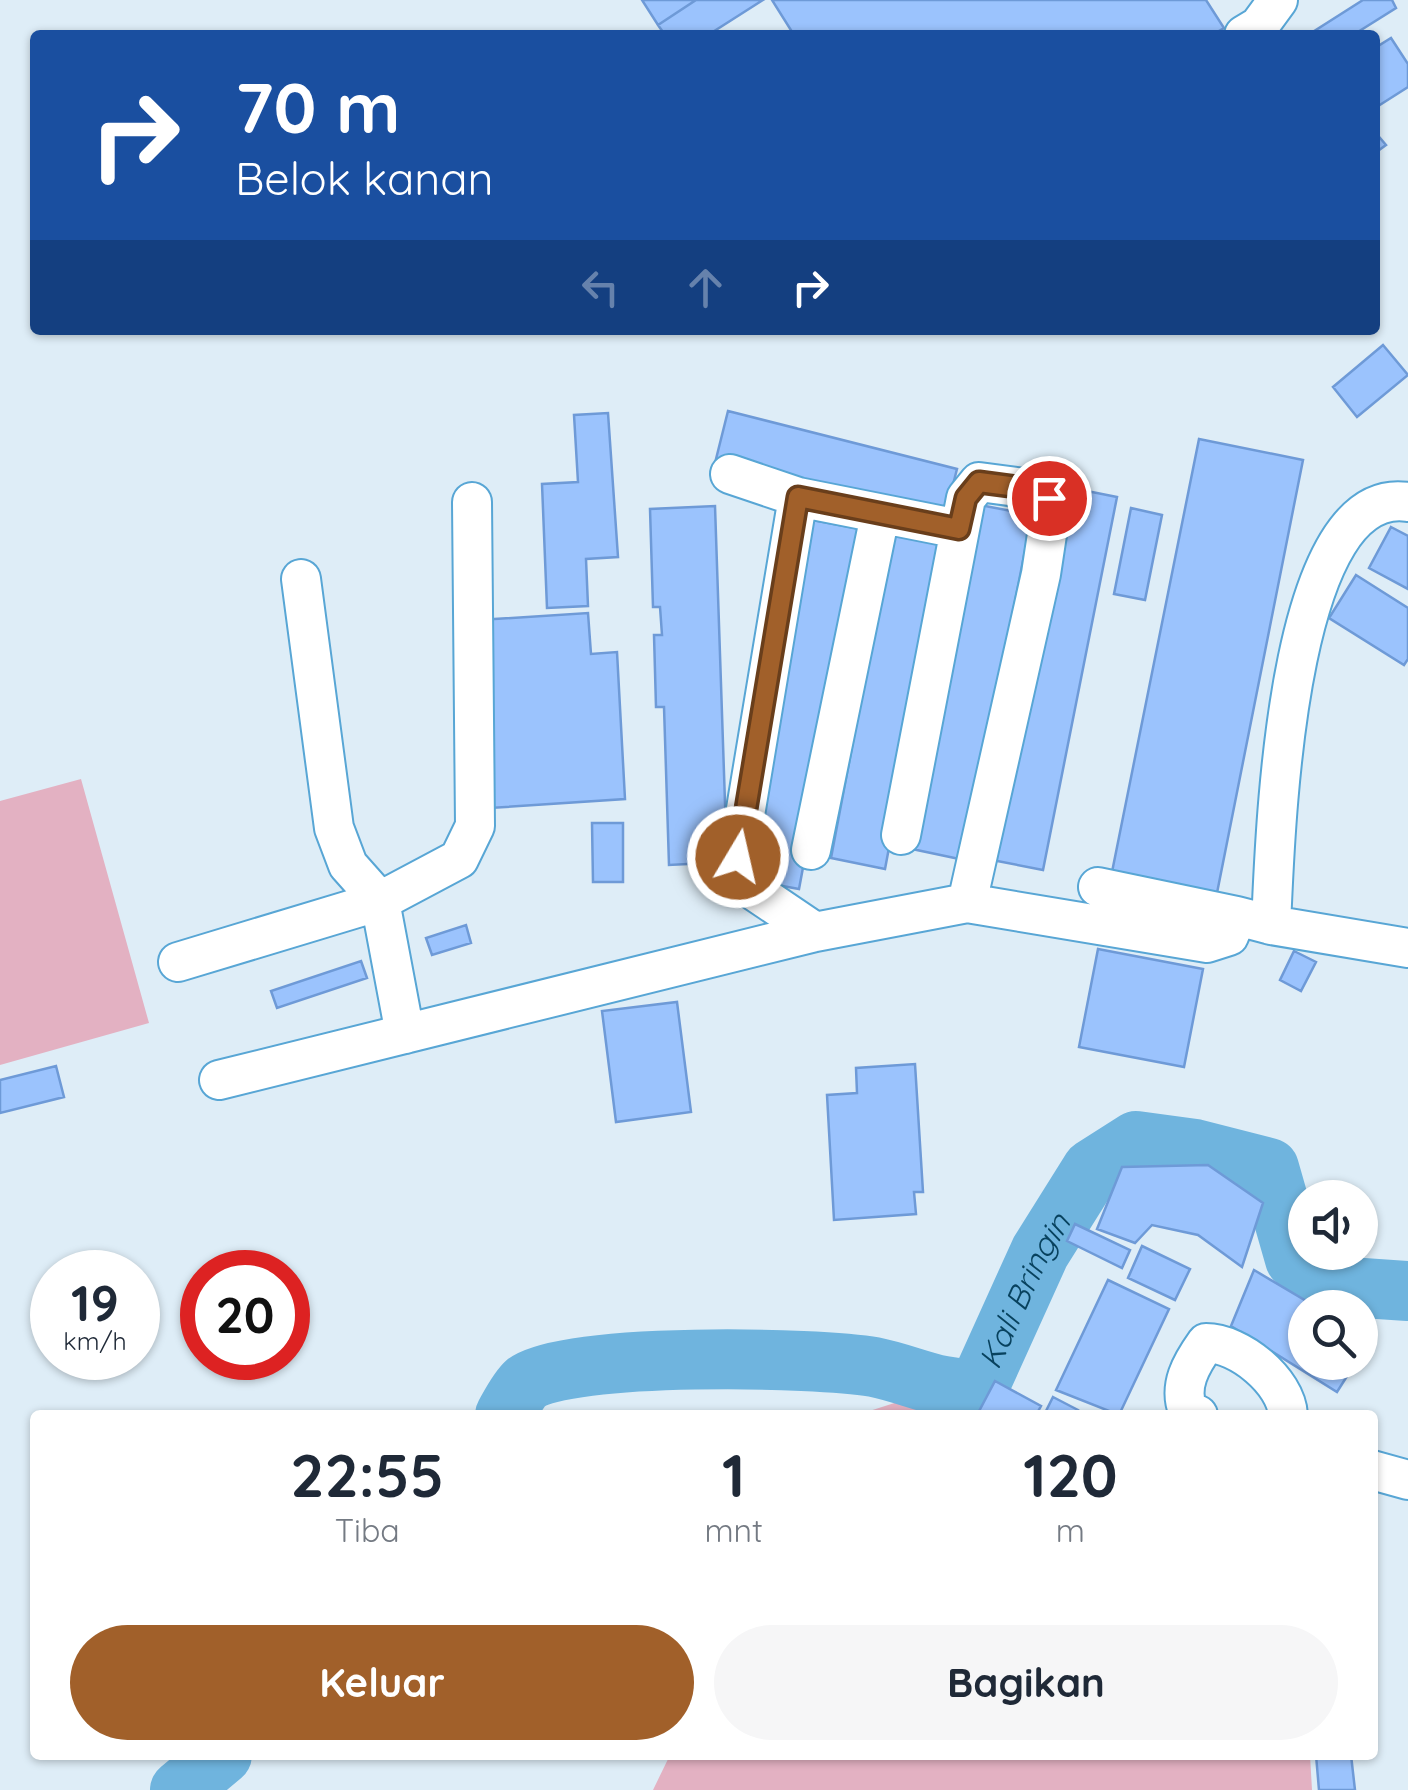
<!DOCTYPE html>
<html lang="id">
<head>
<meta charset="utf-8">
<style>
	body { margin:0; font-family:Quicksand,sans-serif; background:#f6f6f7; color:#1f2937; height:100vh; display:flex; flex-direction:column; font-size:38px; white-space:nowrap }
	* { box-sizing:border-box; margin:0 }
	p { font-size:32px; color:#747a83 }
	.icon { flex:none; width:55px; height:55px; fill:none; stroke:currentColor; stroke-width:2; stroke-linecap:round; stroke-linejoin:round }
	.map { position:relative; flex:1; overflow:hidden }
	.details { position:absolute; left:30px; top:1410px; width:1348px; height:350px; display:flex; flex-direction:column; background:#fff; border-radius:10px; box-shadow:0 2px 8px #0004 }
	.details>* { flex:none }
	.top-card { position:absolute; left:30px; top:30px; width:1350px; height:305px; border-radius:10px; box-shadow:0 2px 8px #0004; background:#1a4fa0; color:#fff; overflow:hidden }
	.buttons { position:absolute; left:1288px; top:1180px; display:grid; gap:20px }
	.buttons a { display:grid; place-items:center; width:90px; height:90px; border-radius:50%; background:#fff; box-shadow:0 2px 8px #0004; font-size:50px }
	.speed { position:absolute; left:30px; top:1250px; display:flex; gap:20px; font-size:50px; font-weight:700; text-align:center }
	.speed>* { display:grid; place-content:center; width:130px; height:130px; border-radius:50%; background:#fff; box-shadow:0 2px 8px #0004; line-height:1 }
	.speed small { font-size:25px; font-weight:400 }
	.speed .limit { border:15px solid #d22; background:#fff; color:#111 }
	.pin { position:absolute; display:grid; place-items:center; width:85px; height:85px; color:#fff; margin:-42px; border:5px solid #fff; border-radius:50%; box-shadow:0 2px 10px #0007 }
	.me { position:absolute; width:110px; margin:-55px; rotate:9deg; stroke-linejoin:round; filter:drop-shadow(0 0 8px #0008) }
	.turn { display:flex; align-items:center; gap:35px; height:210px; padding:0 40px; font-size:45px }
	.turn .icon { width:130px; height:130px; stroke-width:2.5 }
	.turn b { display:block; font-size:70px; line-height:85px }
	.lanes { display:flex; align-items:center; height:95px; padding:0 40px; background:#0003; justify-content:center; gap:50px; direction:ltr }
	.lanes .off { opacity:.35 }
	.eta { display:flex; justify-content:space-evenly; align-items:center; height:170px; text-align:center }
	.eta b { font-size:60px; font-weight:700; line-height:70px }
	.action { display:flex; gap:20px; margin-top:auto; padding:20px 40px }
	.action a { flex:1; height:115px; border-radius:60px; background:#a1602a; color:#fff; font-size:40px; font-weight:700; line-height:115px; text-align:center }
	.action a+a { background:#f6f6f7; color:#1f2937 }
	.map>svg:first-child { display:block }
</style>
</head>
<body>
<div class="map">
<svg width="1408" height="1790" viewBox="0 0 1408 1790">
	<rect width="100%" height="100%" fill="#deedf7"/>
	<path fill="#e3b1c2" d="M81 779 149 1023 0 1065V801Z
		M910 1398 948 1415H857Z
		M670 1755H1310L1312 1790H653Z"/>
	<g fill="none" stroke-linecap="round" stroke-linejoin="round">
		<g stroke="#6fb4de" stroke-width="60">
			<path id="s1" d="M505 1415C510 1406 518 1390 526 1383 565 1352 820 1357 874 1367 913 1375 936 1390 978 1389L1040 1252 1092 1169 1136 1141 1195 1149 1269 1168 1295 1259 1334 1286 1408 1291"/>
			<path d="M180 1790 222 1755"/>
		</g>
	</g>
	<path fill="#9bc3fd" stroke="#6e9ad7" stroke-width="2.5" d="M642 0H696L658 25Z
		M696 0H763L708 35H665L658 25Z
		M772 0H1206L1224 28 1212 35H794Z
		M1363 0H1392L1396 8 1353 35H1308Z
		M1391 38 1408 64V87L1375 108V48Z
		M1375 132 1386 145 1375 153Z
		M1383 345 1408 375 1357 417 1333 387Z
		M728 411 957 469 944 520 715 463Z
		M608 413 618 557 586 559 588 606 547 608 542 484 578 482 574 415Z
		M1199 439 1303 460 1215 903 1110 882Z
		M1067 487 1117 497 1043 870 992 860Z
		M980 505 1032 515 964 860 912 849Z
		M715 506 727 862 669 865 664 707H656L654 635H662L660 607H653L650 509Z
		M1131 508 1162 515 1145 600 1114 594Z
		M812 520 866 530 799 889 745 879Z
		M1391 527 1408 536V589L1369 568Z
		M892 535 946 545 885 869 831 858Z
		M1356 575 1408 608V659L1404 665 1329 618Z
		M588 613 591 654 617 652 625 799 490 808 479 620Z
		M592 823H623V882H593Z
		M466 925 471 943 432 955 426 938Z
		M1098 949 1203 969 1184 1067 1079 1047Z
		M1294 951 1316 962 1301 991 1280 980Z
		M361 961 367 978 277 1008 271 991Z
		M677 1002 691 1112 616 1122 602 1011Z
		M915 1064 923 1192H914L916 1214 834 1220 827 1095 857 1093 856 1068Z
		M56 1066 64 1097 0 1113V1080Z
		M1208 1165 1263 1203 1242 1267 1198 1235 1152 1225 1135 1243 1097 1229 1122 1167Z
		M1075 1224 1130 1250 1122 1268 1067 1241Z
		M1142 1246 1190 1269 1175 1300 1128 1278Z
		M1254 1270 1318 1308H1305V1362H1356L1337 1392 1231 1326Z
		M1108 1280 1169 1309 1119 1415 1056 1390Z
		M1360 1332 1372 1339 1360 1357Z
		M995 1381 1041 1406 1036 1415H977Z
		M1053 1397 1078 1410 1076 1415H1044Z
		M1316 1755H1351L1355 1790H1319Z"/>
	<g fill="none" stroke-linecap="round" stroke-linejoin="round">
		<defs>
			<path id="minor" d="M1244 35 1259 26 1278 0
				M730 474 798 497 959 529
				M798 497 738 857 744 884 815 932
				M1408 502C1283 483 1275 846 1271 925L1408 948
				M301 579 334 828 348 865 380 901 405 1034
				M901 835 966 498 979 482 1024 488 1049 497 1051 508 1041 574 967 903
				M811 850 880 515
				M1098 887 1237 916
				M178 962 380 901 459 859 475 826 472 502
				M219 1080 815 932 967 903 1207 943 1229 936 1237 916 1271 925
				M1198 1415 1188 1411C1178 1386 1191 1364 1206 1343 1239 1343 1286 1381 1288 1415
				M1372 1470 1408 1480"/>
		</defs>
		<use href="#minor" stroke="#58a6d5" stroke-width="42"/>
		<use href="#minor" stroke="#fff" stroke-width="38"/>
	</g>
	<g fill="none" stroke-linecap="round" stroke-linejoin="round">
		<defs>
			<path id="route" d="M738 857 798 497 959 529 966 498 979 482 1024 488 1049 498"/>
		</defs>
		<use href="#route" stroke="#693e1b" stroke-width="25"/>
		<use href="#route" stroke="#a1602a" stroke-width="18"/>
	</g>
	<g text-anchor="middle" stroke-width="8" stroke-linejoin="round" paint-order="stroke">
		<g font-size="32" font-style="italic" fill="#08425e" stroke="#fff">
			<text dy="11" stroke="none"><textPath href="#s1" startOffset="605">Kali Bringin</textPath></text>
		</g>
	</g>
</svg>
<div class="buttons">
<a><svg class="icon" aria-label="sound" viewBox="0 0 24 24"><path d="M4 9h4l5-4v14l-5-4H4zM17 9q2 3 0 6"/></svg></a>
<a><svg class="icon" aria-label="search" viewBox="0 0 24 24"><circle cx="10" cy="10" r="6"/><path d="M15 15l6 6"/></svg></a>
</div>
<div class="speed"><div>19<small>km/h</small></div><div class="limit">20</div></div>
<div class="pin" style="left:1049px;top:498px;background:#d93025"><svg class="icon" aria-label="arrive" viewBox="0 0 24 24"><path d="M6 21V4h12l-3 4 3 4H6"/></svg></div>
<svg class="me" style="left:738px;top:857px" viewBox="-20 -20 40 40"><circle r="17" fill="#a1602a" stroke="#fff" stroke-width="3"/><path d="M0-11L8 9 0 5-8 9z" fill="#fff"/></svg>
<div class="top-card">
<div class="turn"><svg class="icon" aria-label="right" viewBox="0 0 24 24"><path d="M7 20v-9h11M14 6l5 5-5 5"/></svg><div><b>70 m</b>Belok kanan</div></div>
<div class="lanes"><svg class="icon off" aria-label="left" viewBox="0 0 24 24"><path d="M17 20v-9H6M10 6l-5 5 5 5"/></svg><svg class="icon off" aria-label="ahead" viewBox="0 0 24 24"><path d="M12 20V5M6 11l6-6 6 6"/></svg><svg class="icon" aria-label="right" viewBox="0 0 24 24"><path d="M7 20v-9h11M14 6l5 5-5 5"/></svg></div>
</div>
<section class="details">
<div class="eta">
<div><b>22:55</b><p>Tiba</p></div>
<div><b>1</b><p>mnt</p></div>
<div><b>120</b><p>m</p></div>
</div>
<div class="action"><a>Keluar</a><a>Bagikan</a></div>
</section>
</div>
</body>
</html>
